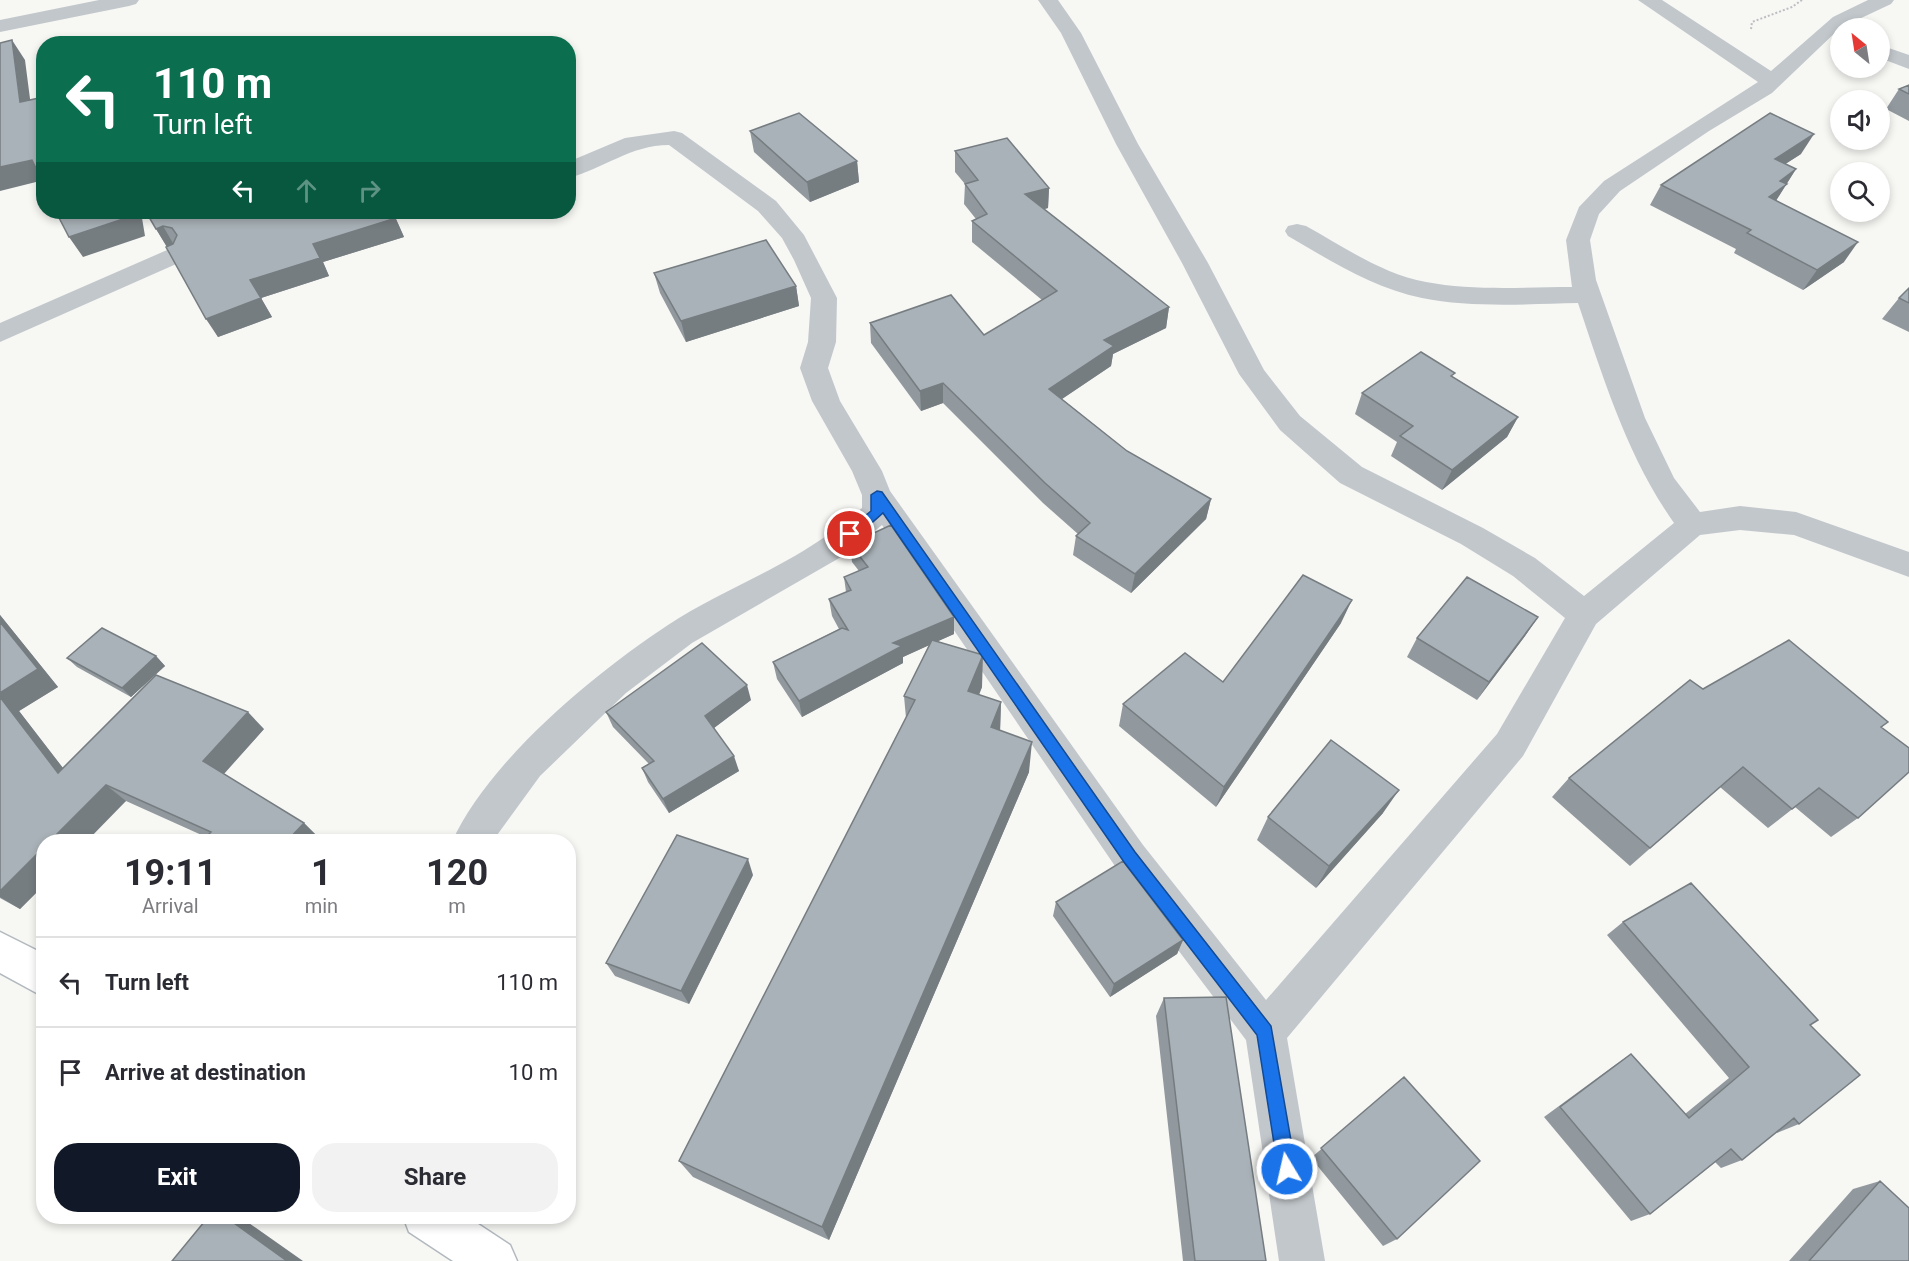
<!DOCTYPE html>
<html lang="en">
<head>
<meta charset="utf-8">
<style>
	body { margin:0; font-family:Roboto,sans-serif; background:#f2f2f3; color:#2b2b33; height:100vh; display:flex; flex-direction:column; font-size:22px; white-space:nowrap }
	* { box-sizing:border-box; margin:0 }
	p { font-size:20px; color:#7c7c81 }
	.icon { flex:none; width:33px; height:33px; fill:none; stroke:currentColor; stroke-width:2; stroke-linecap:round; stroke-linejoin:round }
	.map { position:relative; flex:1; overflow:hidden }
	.details { position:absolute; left:36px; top:834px; width:540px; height:390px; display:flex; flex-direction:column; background:#fff; border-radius:24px; box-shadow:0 3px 9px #0003 }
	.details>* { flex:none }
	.banner { position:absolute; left:36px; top:36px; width:540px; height:183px; border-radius:24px; box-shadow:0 3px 9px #0003; background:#0b6e4f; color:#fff; overflow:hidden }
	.needle { width:39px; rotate:330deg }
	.fabs { position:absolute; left:1830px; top:18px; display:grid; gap:12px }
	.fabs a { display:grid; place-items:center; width:60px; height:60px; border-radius:50%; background:#fff; box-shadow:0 3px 9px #0003; font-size:30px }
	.pin { position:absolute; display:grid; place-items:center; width:51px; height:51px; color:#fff; margin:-26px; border:3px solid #fff; border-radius:50%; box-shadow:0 2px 6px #0007 }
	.me { position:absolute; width:66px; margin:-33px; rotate:351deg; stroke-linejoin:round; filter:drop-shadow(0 0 4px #0008) }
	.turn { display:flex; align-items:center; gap:21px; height:126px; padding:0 18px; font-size:27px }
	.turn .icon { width:78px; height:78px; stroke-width:2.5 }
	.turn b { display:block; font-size:42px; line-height:51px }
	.lanes { display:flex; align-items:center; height:57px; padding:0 18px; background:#0003; justify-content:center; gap:30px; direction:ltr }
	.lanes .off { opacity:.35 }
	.eta { display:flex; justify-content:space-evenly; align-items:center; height:102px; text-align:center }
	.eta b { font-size:36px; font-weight:700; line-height:42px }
	.action { display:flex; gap:12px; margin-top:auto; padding:12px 18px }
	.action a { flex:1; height:69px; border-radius:24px; background:#111827; color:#fff; font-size:24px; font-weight:700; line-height:69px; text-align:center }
	.action a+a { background:#f2f2f3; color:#2b2b33 }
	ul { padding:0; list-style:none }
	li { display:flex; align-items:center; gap:18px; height:90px; padding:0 18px; border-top:2px solid #e1e1e2 }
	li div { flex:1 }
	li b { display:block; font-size:22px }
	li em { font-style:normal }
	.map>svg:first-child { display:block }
</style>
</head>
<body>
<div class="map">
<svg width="1909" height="1261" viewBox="0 0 1909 1261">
	<rect width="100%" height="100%" fill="#f7f7f4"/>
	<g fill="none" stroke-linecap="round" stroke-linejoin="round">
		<defs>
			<path id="secondary" d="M0 932 44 954V997L0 973Z
				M403 1216H466L510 1245 517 1261H453L409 1232Z"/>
		</defs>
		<use href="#secondary" stroke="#b2b9be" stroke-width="3"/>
		<path stroke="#bcbfc2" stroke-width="2" stroke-dasharray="2 2" stroke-linecap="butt" d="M1751 29 1752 22 1792 7 1802 0"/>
		<path fill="#c2c7cb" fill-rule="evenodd" d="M99 0H139L136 4 129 6 0 32V20Z
			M1038 0H1058L1081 33 1138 144 1208 263 1264 370 1300 416 1362 467 1483 528 1535 558 1584 596 1674 523C1627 456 1604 380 1578 303 1528 304 1471 308 1422 298 1373 288 1331 261 1288 236L1285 231 1288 226 1297 224 1306 226C1344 247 1382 274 1426 282 1472 291 1526 287 1572 287L1566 240 1579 207 1604 181 1758 82 1638 0H1662L1771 71 1833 17 1868 0H1894L1891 4 1840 28 1772 93 1709 131 1620 191 1599 214 1590 240 1596 280 1645 418 1674 478 1700 512 1740 506 1796 512 1909 552V577L1794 535 1740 530 1700 535 1596 624 1523 756 1287 1038 1325 1261H1279L1246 1040 1117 869 882 525 848 553 692 643 626 693 540 776 492 842H452C488 761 595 673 668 625 718 592 777 571 826 536 839 528 850 517 862 508V495L852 471 812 401 800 368 808 342 811 298 794 260 782 238 758 211 669 145C630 145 604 169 568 178V162L625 138 674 131 682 133 776 201 804 235 837 298 836 342 828 368 840 401 882 471 890 491 1143 845 1266 1000 1497 734 1565 618 1513 576 1461 544 1340 483 1280 430 1239 374 1182 263 1116 144 1061 33Z
			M1880 45 1909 55V69L1880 58Z
			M174 247 183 249 187 255 183 261 0 342V323Z"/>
		<use href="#secondary" fill="#fff" fill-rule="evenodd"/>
	</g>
	<path fill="#91999e" d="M1909 85V121L1886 109 1899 89Z
		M750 131 857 161 859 182 810 202 754 152Z
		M955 151 1049 188 1048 208 1044 209 1169 307 1166 328 1113 354 1111 366 1062 399 1127 451 1211 499 1206 519 1131 593 1073 555 1076 536 1078 534 1043 503 943 403 921 411 871 343 870 323 984 335 1042 300 972 242V221L976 219 964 204 965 184 955 172Z
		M1801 154 1785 164 1796 169 1776 200 1844 262 1803 290 1734 253 1736 249 1650 205 1661 185Z
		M146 212H427L396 219 404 237 323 262 329 276 261 298 272 317 218 337 167 247Z
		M654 273 796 286 799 306 686 342 660 293Z
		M1909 288V332L1882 319 1899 298Z
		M1453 377 1518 417 1507 437 1442 490 1391 456 1397 442 1355 414 1362 393Z
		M850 544 954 617V634L938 641 982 687 979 695 1001 702 1000 730 1029 772 829 1240 693 1177 679 1161 906 718 904 696 929 645 903 657V663L802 717 777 679 773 662 839 629 832 616 829 599 846 592 844 577 859 571 852 562Z
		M0 615 58 687 19 711 63 768 264 729 224 774 304 823 320 839 317 842H201L206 837 126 801 44 842V885L20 909 0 898Z
		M1538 617 1525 636 1477 700 1407 657 1417 638Z
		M1341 623 1216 807 1119 726 1123 704 1223 682Z
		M156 656 165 666 131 697 77 667 67 658Z
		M1703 689 1888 722 1882 727 1858 818 1831 837 1795 807 1768 828 1720 787 1630 866 1552 797 1569 778Z
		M751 700 714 728 739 771 669 813 648 782 642 768 649 764 613 727 606 712Z
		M1383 813 1316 888 1257 840 1268 817Z
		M753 875 689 1004 615 976 606 963Z
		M1056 902 1183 940 1177 954 1110 997 1053 916Z
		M1623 922 1810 1025 1799 1124 1777 1133 1776 1132 1742 1160 1721 1168 1715 1162 1650 1214 1631 1221 1544 1117 1615 1065 1631 1054 1685 1114 1729 1078 1607 935Z
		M1164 998 1266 1261H1183L1156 1016Z
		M1404 1077 1397 1239 1383 1246 1311 1158Z
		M1880 1181 1909 1261H1789L1853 1189Z"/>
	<path fill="#767d81" d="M12 40 25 60 33 122 20 102Z
		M1814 134 1801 154 1762 179 1775 159Z
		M32 160 44 180 0 191V167Z
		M857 161 859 182 810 202 807 182Z
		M1796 169 1774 204 1757 217 1780 181Z
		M1049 188 1048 208 1024 215 1025 194Z
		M132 212H141L145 236 83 257 69 237Z
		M391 212H427L396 219 404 237 323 262 329 276 261 298 272 317 218 337 206 319 250 280 313 244Z
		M163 226 174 245 167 247 156 229Z
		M1858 242 1844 262 1803 290 1817 270Z
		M796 286 799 306 686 342 681 321Z
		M1169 307 1166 328 1113 354 1111 366 1047 409 1049 389 1104 340Z
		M943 383V403L921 411 920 391Z
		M1518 417 1507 437 1442 490 1452 470Z
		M1211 499 1206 519 1131 593 1135 574Z
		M1352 600 1341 623 1216 807 1224 787Z
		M0 615 58 687 19 711 79 789 58 773 0 697Z
		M954 617V634L903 657V663L802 717 799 701 893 643Z
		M1538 617 1525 636 1477 700 1489 682Z
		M983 655 982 687 967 723 968 691Z
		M156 656 165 666 131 697 122 688Z
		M747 685 751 700 710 731 705 716Z
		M1001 702 1000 733 991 727Z
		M248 712 264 729 220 778 203 761Z
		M1032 742 1029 772 829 1240 822 1227Z
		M734 756 739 771 669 813 663 799Z
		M106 785 126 801 86 842H49Z
		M1399 790 1383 813 1316 888 1329 866Z
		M304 823 320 839 317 842H286Z
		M44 847V885L20 909 0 897V891Z
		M748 859 753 875 689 1004 681 991Z
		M1183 940 1177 954 1110 997 1114 984Z
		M224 1216H233L246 1221 303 1261H287Z"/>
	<path fill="#a9b2b8" stroke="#767d81" stroke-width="1.5" d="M12 40 20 102 44 97V184L32 160 0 167V43Z
		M1909 85V94L1899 89Z
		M799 113 857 161 807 182 750 131Z
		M1770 113 1814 134 1775 159 1796 169 1780 181 1787 184 1769 197 1858 242 1817 270 1747 233 1751 230 1661 185Z
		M1007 138 1049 188 1025 194 1169 307 1104 340 1114 346 1049 389 1127 451 1211 499 1135 574 1076 536 1090 523 1045 483 943 383 920 391 870 323 951 295 984 335 1057 291 972 221 987 214 965 184 978 180 955 151Z
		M56 212H132V216L69 237Z
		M146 212H392L396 218 313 244 320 258 250 280 261 298 206 319 166 247 173 244 177 235 172 228 163 226 156 229Z
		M766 240 796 286 681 321 654 273Z
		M1909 288V303L1899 298Z
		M1421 352 1455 373 1451 376 1518 417 1452 470 1400 436 1413 426 1362 393Z
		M891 525 954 617 893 643 902 646 799 701 773 662 842 628 848 630 829 599 851 590 844 577 868 567 850 544Z
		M1303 575 1352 600 1224 787 1123 704 1185 653 1223 682Z
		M1467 577 1538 617 1489 682 1417 638Z
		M0 622 38 669 0 693Z
		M102 628 156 656 122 688 67 658Z
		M932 640 983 655 968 691 1001 702 991 727 1032 742 822 1227 679 1161 915 700 904 696Z
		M1789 640 1888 722 1881 727 1909 748V772L1858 818 1819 788 1792 809 1743 767 1650 848 1569 778 1690 680 1703 689Z
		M702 643 747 685 705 716 734 756 663 799 642 768 654 761 606 712Z
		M156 675 248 712 203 761 304 823 286 842H201L211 832 106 785 49 842H44V847L0 891V697L58 773Z
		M1331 740 1399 790 1329 866 1268 817Z
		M677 835 748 859 681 991 606 963Z
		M1123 861 1183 940 1114 984 1056 902Z
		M1691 883 1818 1020 1810 1025 1860 1075 1799 1124 1794 1118 1742 1160 1731 1149 1650 1214 1560 1107 1631 1054 1689 1118 1749 1067 1623 922Z
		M1226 997 1266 1261H1195L1164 998Z
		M1404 1077 1480 1161 1397 1239 1321 1148Z
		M1880 1181 1909 1208V1261H1809Z
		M209 1216H224L287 1261H172Z"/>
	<path fill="#1a73e8" stroke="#114b97" stroke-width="1.5" d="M877 491 882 492 1135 852 1271 1026 1296 1169 1293 1176 1287 1179 1281 1176 1278 1169 1257 1035 1124 862 883 513 855 538H846V531L871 511V495Z"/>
</svg>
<div class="fabs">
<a><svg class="needle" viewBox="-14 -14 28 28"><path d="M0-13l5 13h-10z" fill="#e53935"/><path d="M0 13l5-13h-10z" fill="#7c7c81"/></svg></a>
<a><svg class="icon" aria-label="sound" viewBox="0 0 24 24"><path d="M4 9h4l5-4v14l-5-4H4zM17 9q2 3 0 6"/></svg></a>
<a><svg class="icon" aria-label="search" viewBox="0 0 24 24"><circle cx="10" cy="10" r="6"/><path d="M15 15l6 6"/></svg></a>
</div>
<div class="pin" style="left:850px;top:534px;background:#d93025"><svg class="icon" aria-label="arrive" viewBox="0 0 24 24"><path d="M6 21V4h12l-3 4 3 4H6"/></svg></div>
<svg class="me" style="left:1287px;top:1169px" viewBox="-20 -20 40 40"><circle r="17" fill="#1a73e8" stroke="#fff" stroke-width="3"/><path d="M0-11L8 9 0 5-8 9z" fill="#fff"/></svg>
<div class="banner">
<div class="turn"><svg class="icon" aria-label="left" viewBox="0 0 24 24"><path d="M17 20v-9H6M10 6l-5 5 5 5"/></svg><div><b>110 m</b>Turn left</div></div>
<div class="lanes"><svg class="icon" aria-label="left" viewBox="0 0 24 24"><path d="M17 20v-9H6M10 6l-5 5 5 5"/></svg><svg class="icon off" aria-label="ahead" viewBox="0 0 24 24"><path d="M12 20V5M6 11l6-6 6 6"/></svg><svg class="icon off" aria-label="right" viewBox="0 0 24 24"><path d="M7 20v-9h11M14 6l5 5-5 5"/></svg></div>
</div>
<section class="details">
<div class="eta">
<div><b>19:11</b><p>Arrival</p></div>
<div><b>1</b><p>min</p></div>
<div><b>120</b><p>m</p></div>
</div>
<ul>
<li><svg class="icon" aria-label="left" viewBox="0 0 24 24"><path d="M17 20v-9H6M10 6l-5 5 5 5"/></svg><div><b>Turn left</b></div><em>110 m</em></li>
<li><svg class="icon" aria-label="arrive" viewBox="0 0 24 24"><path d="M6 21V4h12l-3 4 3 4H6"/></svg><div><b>Arrive at destination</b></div><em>10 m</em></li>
</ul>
<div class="action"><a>Exit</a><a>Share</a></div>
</section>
</div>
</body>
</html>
